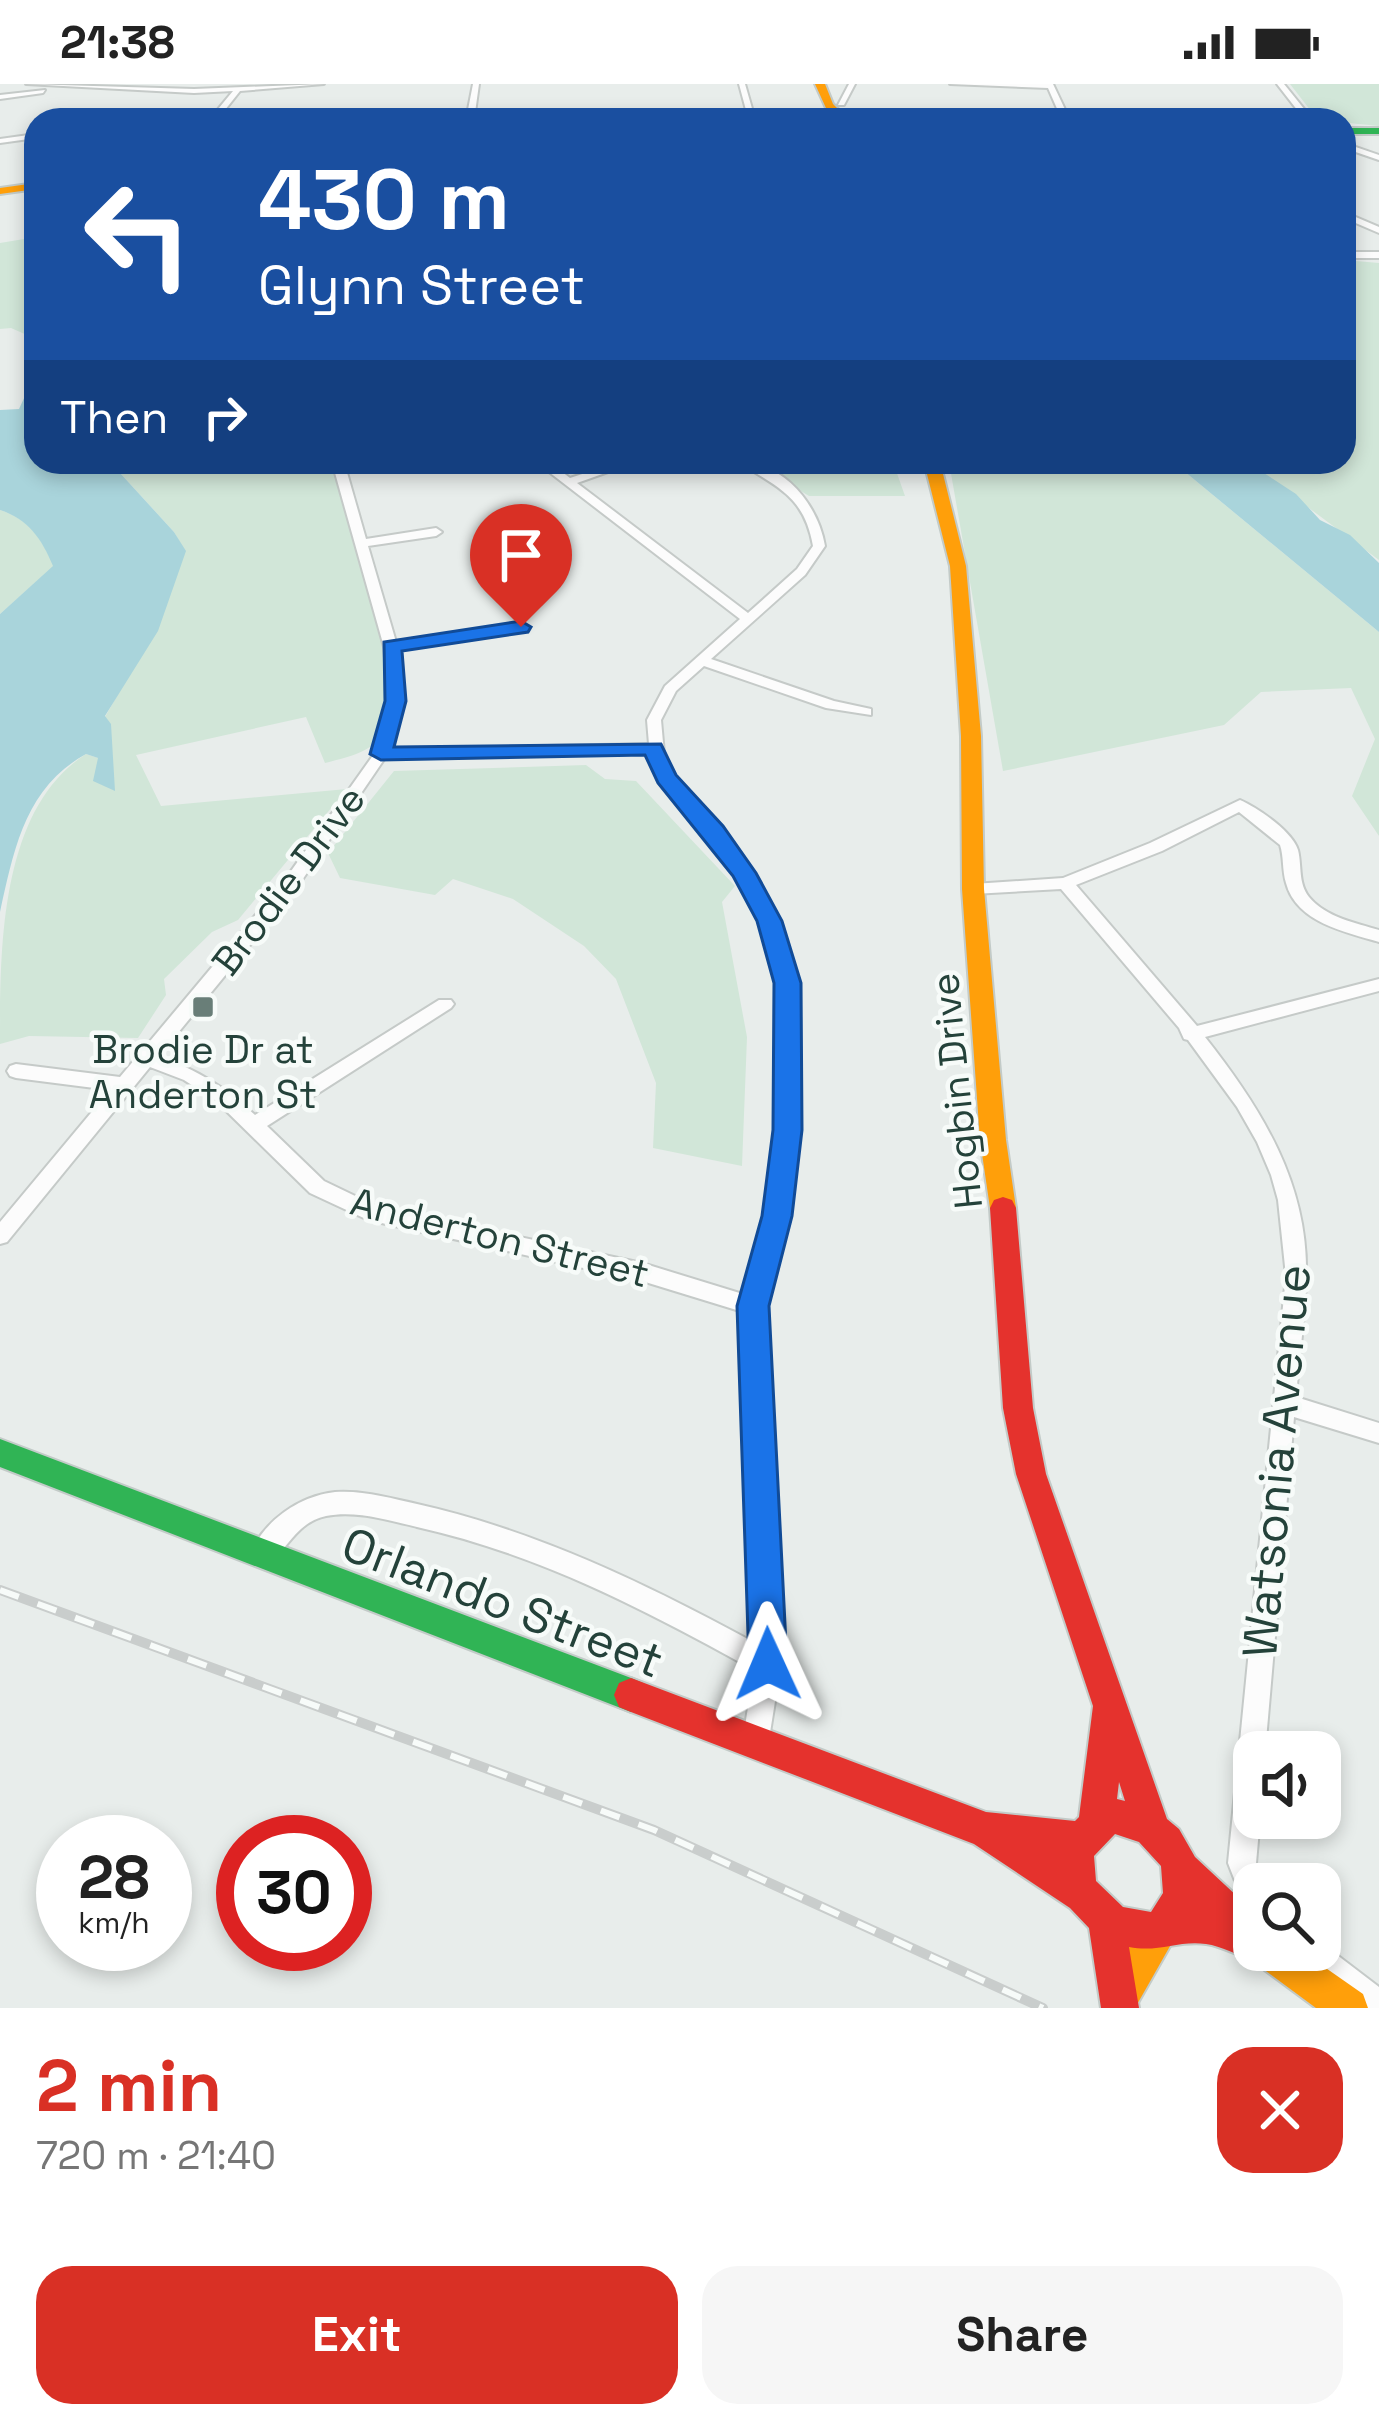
<!DOCTYPE html>
<html lang="en">
<head>
<meta charset="utf-8">
<style>
	body { margin:0; font-family:"Space Grotesk",sans-serif; background:#f6f6f6; color:#222; height:100vh; display:flex; flex-direction:column; font-size:45px; white-space:nowrap }
	* { box-sizing:border-box; margin:0 }
	p { font-size:39px; color:#767676 }
	.icon { flex:none; width:66px; height:66px; fill:none; stroke:currentColor; stroke-width:2; stroke-linecap:round; stroke-linejoin:round }
	.map { position:relative; height:1924px; overflow:hidden }
	.side { display:flex; flex-direction:column; background:#fff; flex:1 }
	.side>* { flex:none }
	.banner { position:absolute; left:24px; top:24px; width:1332px; height:366px; border-radius:36px; box-shadow:0 6px 18px #0003; background:#1a4fa0; color:#fff; overflow:hidden }
	.tools { position:absolute; left:1233px; top:1647px; display:grid; gap:24px }
	.tools a { display:grid; place-items:center; width:108px; height:108px; border-radius:24px; background:#fff; box-shadow:0 6px 18px #0003; font-size:60px }
	.speed { position:absolute; left:36px; top:1731px; display:flex; gap:24px; font-size:60px; font-weight:700; text-align:center }
	.speed>* { display:grid; place-content:center; width:156px; height:156px; border-radius:50%; background:#fff; box-shadow:0 6px 18px #0003; line-height:1 }
	.speed small { font-size:30px; font-weight:400 }
	.speed .limit { border:18px solid #d22; background:#fff; color:#111 }
	.pin { position:absolute; display:grid; place-items:center; width:102px; height:102px; color:#fff; margin:-123px -51px; border-radius:50% 50% 50% 0; rotate:-45deg; box-shadow:0 0 12px #0007 }
	.pin .icon { rotate:45deg }
	.me { position:absolute; width:132px; margin:-66px; rotate:359deg; stroke-linejoin:round; filter:drop-shadow(0 0 9px #0008) }
	.turn { display:flex; align-items:center; gap:42px; height:252px; padding:0 36px; font-size:54px }
	.turn .icon { width:156px; height:156px; stroke-width:2.5 }
	.turn b { display:block; font-size:84px; line-height:102px }
	.then { display:flex; align-items:center; height:114px; padding:0 36px; background:#0003; gap:24px; font-size:45px }
	.round { display:grid; place-items:center; flex:none; width:126px; height:126px; border-radius:36px; background:#f6f6f6 }
	.overview { display:flex; align-items:center; justify-content:space-between; height:204px; padding:0 36px }
	h1 { font-size:72px; font-weight:600; line-height:90px; color:#d93025 }
	.primary-button { display:flex; gap:24px; margin-top:auto; padding:24px 36px }
	.primary-button a { flex:1; height:138px; border-radius:36px; background:#d93025; color:#fff; font-size:48px; font-weight:600; line-height:138px; text-align:center }
	.primary-button a+a { background:#f6f6f6; color:#222 }
	.status { display:flex; justify-content:space-between; align-items:center; height:84px; padding:0 60px; background:#fff; direction:ltr }
	.status svg { height:33px; fill:currentColor }
	.map>svg:first-child { display:block }
</style>
</head>
<body>
<div class="status"><b>21:38</b><svg viewBox="0 0 49 12"><path d="M0 12V9h3v3zM5 12V6h3v6zM10 12V3h3v9zM15 12V0h3v12zM26 1h20v11H26zM47 4h2v5h-2z"/></svg></div>
<div class="map">
<svg width="1379" height="1924" viewBox="0 0 1379 1924">
	<rect width="100%" height="100%" fill="#e8edeb"/>
	<path fill="#d1e6d8" d="M1290 0H1379V42L1318 36Z
		M36 153V255L11 244 0 245V159Z
		M1344 176 1379 179V476L1247 378H1344V206L1355 205 1344 193Z
		M110 378H338C353 430 409 588 392 635 381 666 353 672 325 679L306 633 136 671 161 722 347 705 238 836 212 848 164 895 166 911 138 954 29 952 0 960C0 862 0 725 86 670L98 674 114 706 105 633 130 589 185 467 174 448Z
		M754 378H893L905 412H809Z
		M949 378H1173L1379 548V752L1352 712 1375 655 1351 604 1261 608 1224 641 1003 687Z
		M0 426C29 435 42 455 54 482L0 530Z
		M586 681 605 695 636 697 735 802 722 818 747 953 742 1082 653 1064 656 999 616 895 584 862 513 815 453 795 435 811 340 794 328 769 394 687Z"/>
	<path fill="#a9d4db" d="M36 310V378H110L174 448 186 467 158 547 105 632 111 640 115 707 93 697 98 674 86 670C25 704 14 765 0 828V530L53 482C42 455 28 435 0 426V326L19 325 25 312Z
		M1173 378H1247L1296 410 1320 436 1350 451 1379 479V548Z"/>
	<g fill="none" stroke-linecap="round" stroke-linejoin="round">
		<defs>
			<path id="street" d="M26 0 194 5 324 0 240 7 217 36H209L233 7 194 9Z
				M473 0H479L474 36H466Z
				M739 0H745L753 28 746 26Z
				M849 0H855L844 21H838Z
				M950 0H1053L1070 36H1062L1048 4Z
				M1277 0H1284L1313 36H1305Z
				M45 6 43 9 0 15V11Z
				M771 33 774 36H765Z
				M36 50V54L0 59V55Z
				M1344 59 1379 71V76L1344 64Z
				M1344 128 1379 143V149L1344 134Z
				M1344 168H1379V174H1344Z
				M332 378H344L366 455 436 444 442 448 436 452 368 462 396 558 521 539 528 543 521 547 398 566 403 617 390 665 649 660 647 636 665 602 740 535 536 378H549L570 394 619 378H636L577 399 748 529 797 485 813 462C804 411 777 404 739 378 784 378 818 421 825 462L805 491 711 575 834 617 871 625V631L826 624 704 582 676 607 661 636 665 681 752 789 778 837 797 899 796 1045 787 1133 763 1222 781 1580 768 1661 764 1670 755 1674 746 1670 742 1661 754 1586C646 1526 538 1470 417 1443 388 1436 355 1426 326 1432 293 1439 287 1471 262 1482L254 1478 250 1470C264 1437 299 1412 335 1408 362 1406 391 1414 417 1420 537 1447 647 1500 755 1559L743 1228 642 1197 368 1136 310 1109 215 1016 184 996 150 983 7 1158 0 1160V1138L110 1006 16 994 10 992 7 987 10 982 16 980 120 993 284 797 374 670 389 617 384 563ZM650 668 653 685 737 791 762 837 779 899 778 1045 767 1133 746 1211 642 1179 378 1123 324 1097 267 1042 451 924 454 920 451 916H439L255 1031C225 1003 197 986 159 972L296 805 385 674Z
				M1240 716C1258 724 1292 747 1298 766 1302 782 1298 799 1309 813 1325 833 1356 839 1379 846V858C1345 848 1296 838 1286 799 1282 786 1284 773 1280 761L1239 728 1162 767 1076 801 1197 942 1379 895V907L1205 953C1261 1024 1309 1100 1306 1194 1305 1234 1299 1274 1296 1313L1379 1339V1359L1294 1333 1265 1668H1254V1734H1260L1256 1779 1264 1800H1254V1824L1244 1820 1228 1779 1286 1192 1278 1116 1271 1091 1257 1058 1237 1023 1188 956 1184 955 1179 944 1061 805 973 810 965 805 973 800 1063 794 1150 759Z
				M1320 1858 1379 1903V1924H1359L1297 1876 1293 1866H1320Z"/>
			<path id="fast" d="M1344 44H1379V50H1344Z
				M0 1355 631 1594 643 1599 648 1611 643 1623 631 1628 0 1383Z"/>
			<path id="slow" d="M815 0H825L833 20 846 33 826 24Z
				M36 99V105L0 110V104Z
				M924 378H940L966 482 981 652 984 805 1006 1056 1016 1124 1012 1132 1003 1135 994 1132 990 1124 980 1056 962 805 961 652 950 482Z
				M1159 1829 1172 1835 1178 1848 1135 1924H1105L1101 1913C1112 1887 1133 1840 1159 1829Z
				M1254 1854V1866H1300L1363 1910 1368 1924H1316L1255 1879 1249 1866Z"/>
			<path id="jam" d="M830 27 857 36 830 33 680 36Z
				M1003 1113 1012 1116 1016 1124 1033 1324 1046 1390 1167 1735 1179 1745 1195 1773 1254 1828V1866H1268L1252 1877C1238 1871 1221 1862 1206 1860 1178 1856 1159 1869 1129 1863L1139 1924H1101L1089 1844 1070 1824 974 1760 631 1628 619 1623 614 1611 619 1599 631 1594 986 1728 1075 1737 1079 1733 1093 1622 1016 1390 1003 1324 990 1124 994 1116ZM1119 1698 1125 1717 1117 1715ZM1115 1750 1139 1758 1161 1782 1163 1809 1151 1828 1123 1823 1096 1797 1094 1772Z"/>
		</defs>
		<use href="#street" stroke="#c5cac8" stroke-width="4"/>
		<use href="#fast" stroke="#c3cbc8" stroke-width="4"/>
		<use href="#slow" stroke="#c3cbc8" stroke-width="4"/>
		<use href="#jam" stroke="#c3cbc8" stroke-width="4"/>
		<use href="#street" fill="#fcfcfc" fill-rule="evenodd"/>
		<use href="#fast" fill="#30b455" fill-rule="evenodd"/>
		<use href="#slow" fill="#ff9f0a" fill-rule="evenodd"/>
		<use href="#jam" fill="#e5322d" fill-rule="evenodd"/>
		<defs>
			<path id="rail" d="M0 1506 654 1746 1043 1924"/>
		</defs>
		<use href="#rail" stroke="#c9cdcc" stroke-width="10"/>
		<use href="#rail" stroke="#f7fbf9" stroke-width="6" stroke-dasharray="20" stroke-linecap="butt"/>
	</g>
	<path fill="#1a73e8" stroke="#114b97" stroke-width="3" d="M521 537 531 543 528 548 402 567 406 617 394 663 661 660 676 691 723 742 756 789 782 837 801 899 802 1046 792 1132 769 1222 787 1580 781 1593 768 1599 755 1593 749 1580 737 1222 762 1132 773 1046 774 899 757 837 733 792 658 699 645 671 381 676 370 670 385 617 384 558Z"/>
	<rect fill="#697e78" stroke="#f7fbf9" stroke-width="4.5" x="191" y="911" width="24" height="24" rx="6"/>
	<g text-anchor="middle" stroke-width="9" stroke-linejoin="round" paint-order="stroke">
		<g font-size="39" fill="#24423a" stroke="#f7fbf9">
			<text transform="translate(288 796) rotate(-53)" y="14">Brodie Drive</text>
			<text transform="translate(956 1007) rotate(-96)" y="14">Hogbin Drive</text>
			<text transform="translate(500 1153) rotate(14)" y="14">Anderton Street</text>
		</g>
		<g font-size="39" fill="#24423a" stroke="#f7fbf9">
			<text x="203" y="979">Brodie Dr at<tspan x="203" dy="45">Anderton St</tspan></text>
		</g>
		<g font-size="48" fill="#24423a" stroke="#f7fbf9">
			<text transform="translate(1276 1377) rotate(-85)" y="17">Watsonia Avenue</text>
			<text transform="translate(503 1518) rotate(21)" y="17">Orlando Street</text>
		</g>
	</g>
</svg>
<div class="tools">
<a><svg class="icon" aria-label="sound" viewBox="0 0 24 24"><path d="M4 9h4l5-4v14l-5-4H4zM17 9q2 3 0 6"/></svg></a>
<a><svg class="icon" aria-label="search" viewBox="0 0 24 24"><circle cx="10" cy="10" r="6"/><path d="M15 15l6 6"/></svg></a>
</div>
<div class="speed"><div>28<small>km/h</small></div><div class="limit">30</div></div>
<div class="pin" style="left:521px;top:543px;background:#d93025"><svg class="icon" aria-label="arrive" viewBox="0 0 24 24"><path d="M6 21V4h12l-3 4 3 4H6"/></svg></div>
<svg class="me" style="left:768px;top:1580px" viewBox="-20 -20 40 40"><path d="M0-17L14 15 0 8-14 15z" fill="#1a73e8" stroke="#fff" stroke-width="4"/></svg>
<div class="banner">
<div class="turn"><svg class="icon" aria-label="left" viewBox="0 0 24 24"><path d="M17 20v-9H6M10 6l-5 5 5 5"/></svg><div><b>430 m</b>Glynn Street</div></div>
<div class="then">Then<svg class="icon" aria-label="right" viewBox="0 0 24 24"><path d="M7 20v-9h11M14 6l5 5-5 5"/></svg></div>
</div>
</div>
<section class="side">
<div class="overview"><div><h1>2 min</h1><p>720 m · 21:40</p></div><a class="round" style="background:#d93025;color:#fff"><svg class="icon" aria-label="close" viewBox="0 0 24 24"><path d="M6 6l12 12M18 6L6 18"/></svg></a></div>
<div class="primary-button"><a>Exit</a><a>Share</a></div>
</section>
</body>
</html>
